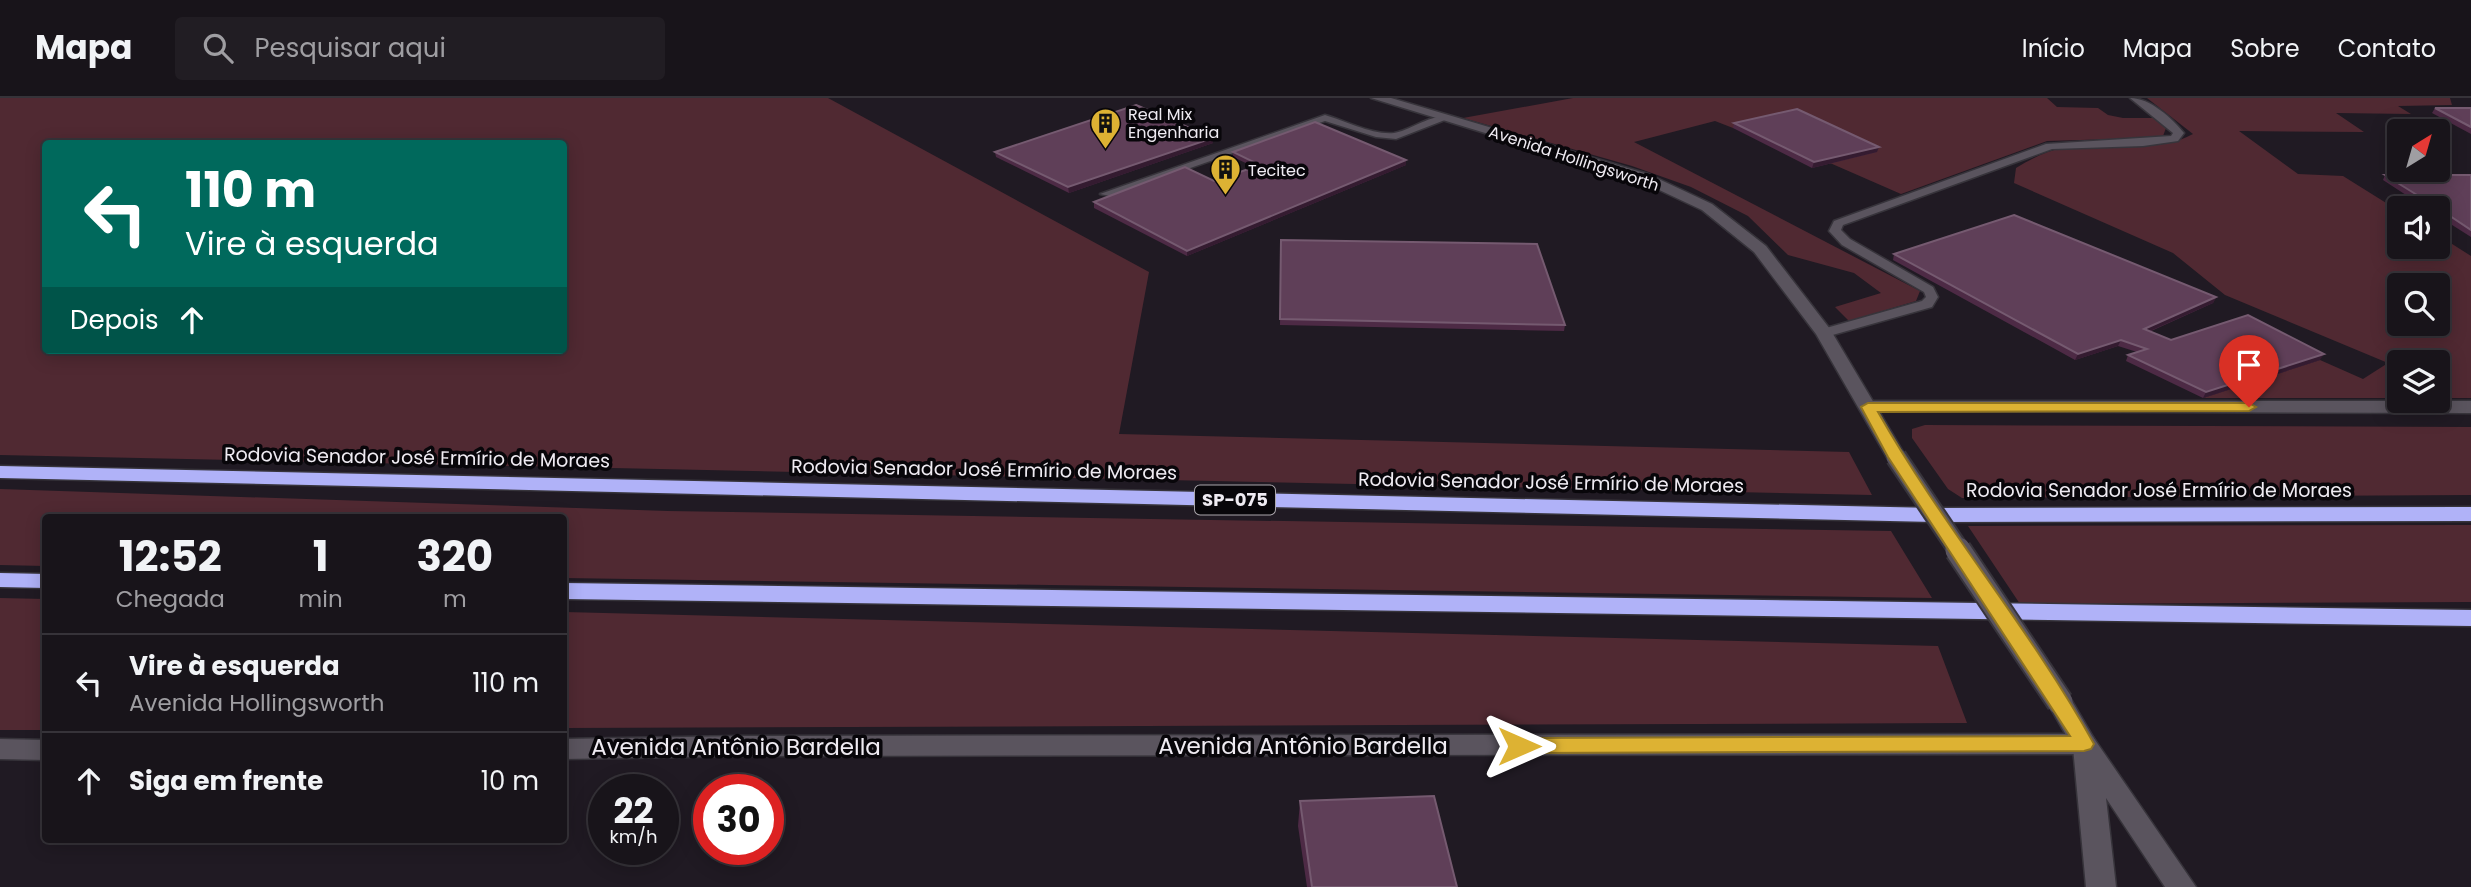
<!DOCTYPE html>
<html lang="pt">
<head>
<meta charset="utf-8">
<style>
	body { margin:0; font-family:Poppins,sans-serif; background:#211d23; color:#f1f3f6; height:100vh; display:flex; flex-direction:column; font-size:26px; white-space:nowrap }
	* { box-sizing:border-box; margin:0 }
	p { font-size:23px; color:#9f9ea2 }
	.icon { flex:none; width:38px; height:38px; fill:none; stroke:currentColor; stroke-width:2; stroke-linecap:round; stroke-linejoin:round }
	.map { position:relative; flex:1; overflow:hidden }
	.details { position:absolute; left:42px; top:416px; width:525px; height:329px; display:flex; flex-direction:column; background:#18141a; border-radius:7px; box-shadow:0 4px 18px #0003,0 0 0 2px #363339 }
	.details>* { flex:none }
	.top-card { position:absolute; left:42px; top:42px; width:525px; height:214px; border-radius:7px; box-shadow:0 4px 18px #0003,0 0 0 2px #363339; background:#00695c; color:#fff; overflow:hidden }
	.needle { width:46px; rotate:37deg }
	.tools { position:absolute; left:2387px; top:21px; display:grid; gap:14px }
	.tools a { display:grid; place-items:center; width:63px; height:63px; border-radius:7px; background:#18141a; box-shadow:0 4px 18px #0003,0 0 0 2px #363339; font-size:35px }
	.speed { position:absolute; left:588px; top:676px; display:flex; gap:14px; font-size:35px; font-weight:700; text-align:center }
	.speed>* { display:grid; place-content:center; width:91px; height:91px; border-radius:50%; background:#18141a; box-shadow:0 4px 18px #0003,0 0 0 2px #363339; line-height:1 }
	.speed small { font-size:18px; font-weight:400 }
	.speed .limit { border:10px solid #d22; background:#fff; color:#111 }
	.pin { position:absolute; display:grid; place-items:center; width:60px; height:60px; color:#fff; margin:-72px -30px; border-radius:50% 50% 50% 0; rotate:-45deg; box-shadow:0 0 7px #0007 }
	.pin .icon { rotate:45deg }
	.me { position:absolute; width:77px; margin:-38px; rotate:90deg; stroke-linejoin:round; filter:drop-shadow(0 0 5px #0008) }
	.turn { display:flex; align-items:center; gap:24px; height:147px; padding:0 28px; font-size:32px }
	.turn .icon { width:91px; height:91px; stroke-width:2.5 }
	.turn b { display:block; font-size:49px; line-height:60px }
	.then { display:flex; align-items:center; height:66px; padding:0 28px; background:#0003; gap:14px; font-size:26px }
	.eta { display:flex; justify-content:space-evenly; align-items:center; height:119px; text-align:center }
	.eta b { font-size:42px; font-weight:700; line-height:49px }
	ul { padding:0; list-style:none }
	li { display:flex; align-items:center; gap:21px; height:98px; padding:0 28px; border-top:2px solid #363339 }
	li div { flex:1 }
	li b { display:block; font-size:26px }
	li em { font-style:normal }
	header { display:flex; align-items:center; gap:42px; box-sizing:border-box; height:98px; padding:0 35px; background:#18141a; border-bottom:2px solid #363339 }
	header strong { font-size:33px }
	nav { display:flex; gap:38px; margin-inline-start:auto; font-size:24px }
	.search { width:490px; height:63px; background:#211d23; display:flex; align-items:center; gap:18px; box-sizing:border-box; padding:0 24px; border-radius:7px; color:#9f9ea2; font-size:26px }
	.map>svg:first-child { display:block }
</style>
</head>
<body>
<header>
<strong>Mapa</strong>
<div class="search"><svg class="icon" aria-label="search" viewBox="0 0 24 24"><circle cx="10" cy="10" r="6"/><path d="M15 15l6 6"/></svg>Pesquisar aqui</div>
<nav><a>Início</a><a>Mapa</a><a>Sobre</a><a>Contato</a></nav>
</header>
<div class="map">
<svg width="2471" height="789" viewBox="0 0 2471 789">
	<rect width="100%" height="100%" fill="#201a23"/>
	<path fill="#502932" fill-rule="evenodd" d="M0 0H828L1149 174 1119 336 1849 354 1872 397 0 357ZM46 46H564V252H46Z
		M1573 0H2047L2057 9 2098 10 2108 17 2123 20H2154L2166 30 2163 38 2148 40 2047 43 1901 96 1830 65 1876 53 1733 30 1715 23 1634 44 1920 193 1916 203 1849 223 1835 209 1881 195 1854 175 1788 157 1748 118 1691 89 1632 68 1463 20Z
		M2147 0H2450L2452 7 2398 8 2411 16 2336 15 2364 34 2239 33 2298 76 2343 78 2399 113V149H2438V137L2471 158V300H2438V264H2399V300H2203L2320 262 2363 281 2388 265 2225 197 2173 155 2014 85 2016 70C2031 61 2048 52 2066 49 2109 41 2153 58 2193 36ZM2399 187H2438V226H2399Z
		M1925 327 2471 329V397L1962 400 1948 391 1912 340V331Z
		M0 391 668 413 1891 433 1932 500 564 480V420H46L45 468 0 467Z
		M2471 427V504L2020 506 1968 428Z
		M0 500 45 501V632H0Z
		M564 514 1938 548 1967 625 564 630Z"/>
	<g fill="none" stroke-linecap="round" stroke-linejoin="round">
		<defs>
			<path id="lane" d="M2130 0C2150 0 2172 20 2184 35L2178 43 2143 48 2052 51 1843 127 1841 132 1850 141 1933 189 1938 199 1932 209 1829 238H1819V232L1922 203 1926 199 1924 194 1842 147 1829 133 1834 123 2046 46 2171 38 2173 35Z
				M1325 17C1346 23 1372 37 1394 35 1409 33 1438 12 1450 20L1396 41 1376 39 1325 23 1110 98 1100 96Z"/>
			<path id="street" d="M1869 303H2471V315L1862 313 1859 309Z
				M2084 636 2093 639 2097 646 2093 653 2084 656 741 658 564 661V641L741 638Z
				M0 641 46 642V662L0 661Z"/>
			<path id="secondary" d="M1371 0H1391L1648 76 1712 106 1766 148 1830 231 1906 359 1903 363H1889L1816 236 1754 154 1702 112 1638 82Z
				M2060 595 2069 598 2093 639 2196 789H2165L2106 700 2116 789H2086L2073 649 2047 604 2051 598Z"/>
			<path id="highway" d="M0 368 1934 410 2471 409V423L1934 424 0 380Z
				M0 475 46 476V490L0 489Z
				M564 485 2471 512V528L564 501Z"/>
		</defs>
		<use href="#lane" stroke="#37343b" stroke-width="3"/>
		<use href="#street" stroke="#37343b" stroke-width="3"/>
		<use href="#secondary" stroke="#37343b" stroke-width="3"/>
		<use href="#highway" stroke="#37343b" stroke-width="3"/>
		<use href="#lane" fill="#5a545e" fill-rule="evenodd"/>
		<use href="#street" fill="#5a545e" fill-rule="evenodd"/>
		<use href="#secondary" fill="#5a545e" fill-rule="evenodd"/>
		<use href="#highway" fill="#b0b2f8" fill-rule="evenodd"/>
		<defs>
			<path id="secondary-bridge-far1" d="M1896 359 1960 454"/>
			<path id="secondary-bridge" d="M1958 452 2060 604"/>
		</defs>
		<use href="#secondary-bridge-far1" stroke="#37343b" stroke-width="23" stroke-linecap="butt"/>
		<use href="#secondary-bridge" stroke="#37343b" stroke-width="29" stroke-linecap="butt"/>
		<use href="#secondary-bridge-far1" stroke="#5a545e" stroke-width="19"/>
		<use href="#secondary-bridge" stroke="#5a545e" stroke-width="25"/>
	</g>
	<path fill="#4d2a45" d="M2435 10H2471V36L2432 15Z
		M1734 25 1877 54 1812 70 1733 30Z
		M1213 40V45L1069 95 996 59 995 54Z
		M1233 54 1406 62V67L1187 158 1094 110V104L1214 83 1254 69 1233 59Z
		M2385 77H2471V139L2438 118V110H2426L2383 82Z
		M1281 142 1565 227 1564 233 1280 227Z
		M1894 156 2216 199 2213 205 2149 234 2171 242 2320 262 2203 300 2126 263 2128 257 2137 254 2118 248 2075 262 1893 162Z
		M1300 703 1457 789H1307L1298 728Z"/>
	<path fill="#341b30" d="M1213 40V45L1069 95 1068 89Z
		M1879 49 1877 54 1812 70 1814 64Z
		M1406 62V67L1187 158V153Z
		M2216 199 2213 205 2141 237 2144 231Z
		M2121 242 2118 248 2075 262 2078 256Z
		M2324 256 2320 262 2203 300 2206 294Z"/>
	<path fill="#5f3f58" stroke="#755a70" stroke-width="2" d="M1136 7 1213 40 1068 89 995 54Z
		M2435 10H2471V29Z
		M1797 11 1879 49 1814 64 1734 25Z
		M1315 24 1406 62 1187 153 1094 104 1185 69 1214 83 1260 67 1233 54Z
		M2385 77H2471V132L2438 110Z
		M2014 117 2216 199 2144 231 2171 242 2248 217 2324 256 2206 294 2128 257 2147 251 2121 242 2078 256 1894 156Z
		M1281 142 1537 146 1565 227 1280 221Z
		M1434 698 1457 789H1312L1300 703Z"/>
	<path fill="#ddb233" stroke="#907421" stroke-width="2" d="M1868 305H2249L2256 309 2249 313 1878 314C1943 429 2030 530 2094 646L2091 651 2084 653 1519 655 1512 653 1509 648 1512 642 1519 640 2070 638 1888 359 1861 309Z"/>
	<defs>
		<symbol id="building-pin" viewBox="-11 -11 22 30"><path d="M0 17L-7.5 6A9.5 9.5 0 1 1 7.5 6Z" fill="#ddb233" stroke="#08060a"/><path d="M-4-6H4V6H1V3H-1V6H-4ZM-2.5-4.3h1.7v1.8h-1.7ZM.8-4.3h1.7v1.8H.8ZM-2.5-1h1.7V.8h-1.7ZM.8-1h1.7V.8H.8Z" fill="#111"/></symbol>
	</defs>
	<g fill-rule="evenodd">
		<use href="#building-pin" x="1088" y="8" width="35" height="47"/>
		<use href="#building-pin" x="1208" y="54" width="35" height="47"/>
	</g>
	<g text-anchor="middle" stroke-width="7" stroke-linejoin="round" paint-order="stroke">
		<g font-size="16" fill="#efebf2" stroke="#08060a" text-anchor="start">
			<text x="1128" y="22">Real Mix<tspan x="1128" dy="18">Engenharia</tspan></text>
			<text x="1248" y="78">Tecitec</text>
		</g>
		<g font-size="16" fill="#efebf2" stroke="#08060a">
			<text transform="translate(1574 60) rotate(18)" y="6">Avenida Hollingsworth</text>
		</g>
		<rect fill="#08060a" stroke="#aaa6ac" stroke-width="2" x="1195" y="387.5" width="80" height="29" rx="5"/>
		<g font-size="18" font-weight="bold" fill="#efebf2">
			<text x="1235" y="408">SP-075</text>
		</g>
		<g font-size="19" fill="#efebf2" stroke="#08060a">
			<text transform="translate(417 359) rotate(1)" y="7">Rodovia Senador José Ermírio de Moraes</text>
			<text transform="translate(984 371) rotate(1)" y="7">Rodovia Senador José Ermírio de Moraes</text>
			<text transform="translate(1551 384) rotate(1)" y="7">Rodovia Senador José Ermírio de Moraes</text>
			<text x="2159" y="399">Rodovia Senador José Ermírio de Moraes</text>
		</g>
		<g font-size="23" fill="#efebf2" stroke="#08060a">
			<text x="1303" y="656">Avenida Antônio Bardella</text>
			<text x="736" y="657">Avenida Antônio Bardella</text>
		</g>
	</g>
</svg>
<div class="tools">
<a><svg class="needle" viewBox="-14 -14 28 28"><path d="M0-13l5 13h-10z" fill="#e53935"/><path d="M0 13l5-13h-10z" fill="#9f9ea2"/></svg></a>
<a><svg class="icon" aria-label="sound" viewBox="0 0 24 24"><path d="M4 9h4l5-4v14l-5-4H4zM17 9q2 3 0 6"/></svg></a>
<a><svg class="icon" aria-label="search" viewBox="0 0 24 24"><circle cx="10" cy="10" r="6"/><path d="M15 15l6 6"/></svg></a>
<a><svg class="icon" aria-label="layers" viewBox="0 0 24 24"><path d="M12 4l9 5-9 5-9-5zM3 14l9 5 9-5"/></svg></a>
</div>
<div class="speed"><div>22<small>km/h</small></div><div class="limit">30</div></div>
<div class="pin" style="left:2249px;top:309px;background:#d93025"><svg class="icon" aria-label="arrive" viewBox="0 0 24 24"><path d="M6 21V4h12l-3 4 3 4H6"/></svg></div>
<svg class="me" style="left:1519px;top:648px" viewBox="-20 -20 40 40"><path d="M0-17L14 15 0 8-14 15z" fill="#ddb233" stroke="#fff" stroke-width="4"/></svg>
<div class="top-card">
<div class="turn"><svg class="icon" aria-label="left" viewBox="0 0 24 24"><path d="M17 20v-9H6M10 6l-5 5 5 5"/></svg><div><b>110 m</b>Vire à esquerda</div></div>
<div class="then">Depois<svg class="icon" aria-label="ahead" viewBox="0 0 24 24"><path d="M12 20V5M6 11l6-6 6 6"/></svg></div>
</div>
<section class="details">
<div class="eta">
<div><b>12:52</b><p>Chegada</p></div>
<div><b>1</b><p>min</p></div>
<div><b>320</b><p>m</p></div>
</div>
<ul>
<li><svg class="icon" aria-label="left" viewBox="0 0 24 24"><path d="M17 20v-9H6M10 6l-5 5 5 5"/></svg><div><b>Vire à esquerda</b><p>Avenida Hollingsworth</p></div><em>110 m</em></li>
<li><svg class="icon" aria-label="ahead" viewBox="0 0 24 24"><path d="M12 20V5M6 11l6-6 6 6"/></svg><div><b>Siga em frente</b></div><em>10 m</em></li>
</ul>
</section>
</div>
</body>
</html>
